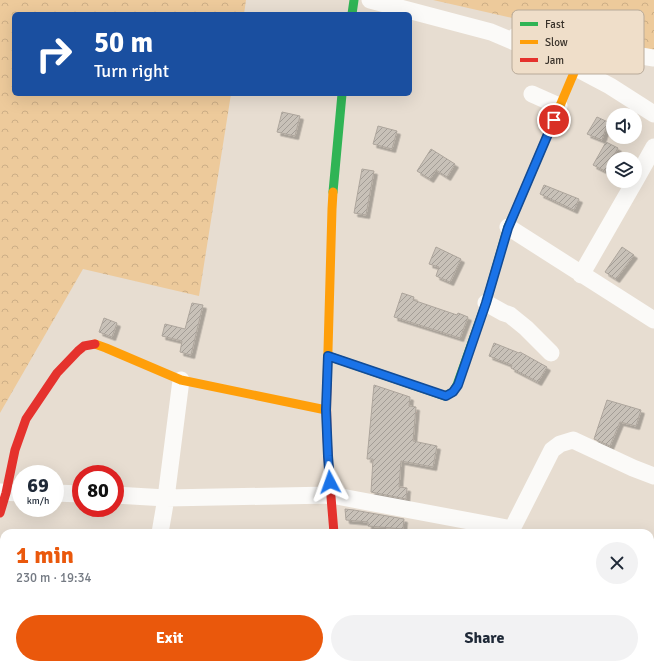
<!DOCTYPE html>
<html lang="en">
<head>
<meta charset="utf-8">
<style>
	body { margin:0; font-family:Signika,sans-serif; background:#f2f2f3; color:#1f2937; height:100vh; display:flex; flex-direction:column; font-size:15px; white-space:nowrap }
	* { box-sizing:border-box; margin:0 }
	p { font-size:13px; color:#747a83 }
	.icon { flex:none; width:22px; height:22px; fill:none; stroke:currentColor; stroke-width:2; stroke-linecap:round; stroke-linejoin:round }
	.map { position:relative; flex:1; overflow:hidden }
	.sheet { position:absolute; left:0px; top:529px; width:654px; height:140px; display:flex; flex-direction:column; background:#fff; border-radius:12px 12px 0 0; box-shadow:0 4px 16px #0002 }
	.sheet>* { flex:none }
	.top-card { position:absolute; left:12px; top:12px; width:400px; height:84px; border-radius:6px; box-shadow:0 4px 16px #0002; background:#1a4fa0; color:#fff; overflow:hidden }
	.tools { position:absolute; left:606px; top:108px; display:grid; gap:8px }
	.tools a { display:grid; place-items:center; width:36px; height:36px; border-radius:50%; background:#fff; box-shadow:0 4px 16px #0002; font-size:20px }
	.speed { position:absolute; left:12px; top:465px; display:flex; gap:8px; font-size:20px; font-weight:700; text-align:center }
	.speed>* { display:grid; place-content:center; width:52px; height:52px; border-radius:50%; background:#fff; box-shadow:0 4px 16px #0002; line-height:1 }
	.speed small { font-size:10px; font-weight:400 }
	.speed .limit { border:6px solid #d22; background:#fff; color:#111 }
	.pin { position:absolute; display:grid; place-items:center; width:34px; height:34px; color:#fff; margin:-17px; border:2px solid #fff; border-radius:50%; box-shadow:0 1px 4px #0007 }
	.me { position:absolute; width:44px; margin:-22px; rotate:356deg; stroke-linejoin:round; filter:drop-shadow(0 0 3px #0008) }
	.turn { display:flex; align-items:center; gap:14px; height:84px; padding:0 16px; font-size:18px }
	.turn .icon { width:52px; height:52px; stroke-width:2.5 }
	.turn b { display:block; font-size:28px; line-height:34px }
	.round { display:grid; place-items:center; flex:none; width:42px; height:42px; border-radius:21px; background:#f2f2f3 }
	.overview { display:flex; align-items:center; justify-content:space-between; height:68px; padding:0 16px }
	h1 { font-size:24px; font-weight:700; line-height:30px; color:#ea580c }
	.primary-button { display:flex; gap:8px; margin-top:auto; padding:8px 16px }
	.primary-button a { flex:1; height:46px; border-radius:24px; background:#ea580c; color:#fff; font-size:16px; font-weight:700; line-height:46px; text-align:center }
	.primary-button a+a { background:#f2f2f3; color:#1f2937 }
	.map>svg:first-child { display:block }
</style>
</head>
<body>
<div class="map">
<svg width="654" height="669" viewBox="0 0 654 669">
	<defs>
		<pattern id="park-crowns" width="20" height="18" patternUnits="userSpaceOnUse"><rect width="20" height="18" fill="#edca9b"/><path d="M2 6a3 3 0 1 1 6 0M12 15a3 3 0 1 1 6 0" fill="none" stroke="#ccae86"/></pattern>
		<pattern id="water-rules" width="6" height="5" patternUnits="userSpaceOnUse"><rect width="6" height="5" fill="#8bcaed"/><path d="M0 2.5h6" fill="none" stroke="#73a5c0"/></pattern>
		<pattern id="building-hatch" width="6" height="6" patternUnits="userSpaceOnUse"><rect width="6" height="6" fill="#c8c1b8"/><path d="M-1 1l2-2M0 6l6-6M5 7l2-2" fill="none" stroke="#a39d96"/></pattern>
		<filter id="shadow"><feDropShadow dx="3.5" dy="3.5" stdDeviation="0" flood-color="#0004"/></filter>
	</defs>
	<rect width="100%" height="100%" fill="#e7ddd1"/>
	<path fill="url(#park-crowns)" d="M0 0H246L244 14H14V94H231L199 296 83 269 0 413Z
		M433 0H654V50Z"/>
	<path fill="url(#water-rules)" d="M82 665H145V669H92L82 667Z"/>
	<path fill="url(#building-hatch)" stroke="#ada59c" filter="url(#shadow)" d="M282 112 300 116 295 136 277 132Z
		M597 117 608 122 602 140 587 134Z
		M378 126 397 131 392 149 373 144Z
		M606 142 618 148 605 171 593 165Z
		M431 149 455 164 447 177 436 170 430 179 417 171Z
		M362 169 374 171 366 215 354 213Z
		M544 185 579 199 574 210 540 194Z
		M436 247 461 259 450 282 436 276 439 267 429 264Z
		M622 247 634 255 616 279 605 272Z
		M402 293 414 297 413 300 457 315 458 313 468 317 460 338 394 317Z
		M192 303 203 305 191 355 180 352 182 341 162 336 165 324 185 329Z
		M104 318 117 323 112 337 99 332Z
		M494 343 519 353 520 352 547 367 538 382 511 368 512 365 489 356Z
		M374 385 410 397 409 406 416 407 413 441 437 446 433 467 401 461 399 487 407 488 406 499 371 492 373 459H367Z
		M607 400 641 410 636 426 620 422 610 446 594 439Z
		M345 509 354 510 404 519 403 529 368 526V522L346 520Z"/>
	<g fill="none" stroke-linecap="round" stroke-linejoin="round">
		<path stroke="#fbfaf8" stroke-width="17" d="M370 0 491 32 576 68 610 86 654 114
			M516 36 654 58
			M532 94 559 106
			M635 181 654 147
			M508 227 654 320
			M581 275 635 181
			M486 303 504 313 510 315 526 328 551 353
			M0 492 21 493
			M55 493 81 494
			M115 495 166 498 331 495 512 529
			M160 533 166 498 181 380
			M511 533 512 529 552 450 560 444 573 440 633 468 654 476
			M0 556 4 557
			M650 591 654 592
			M475 669 476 665"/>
		<path stroke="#30b455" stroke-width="9" d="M352 14 354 0
			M333 192 342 94
			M328 356 445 396 453 392 457 385 486 303 508 227 514 214
			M345 665V669"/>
		<path stroke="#ff9f0a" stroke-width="9" d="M514 214 576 68
			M95 344 106 348 181 380 326 410
			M327 385 332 209 333 192"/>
		<path stroke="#e5322d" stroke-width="9" d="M327 385C325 435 330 484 334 533
			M0 513 6 493 15 450 26 419 57 373 78 351 84 346 95 344"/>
	</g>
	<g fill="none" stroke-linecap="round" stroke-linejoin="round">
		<defs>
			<path id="route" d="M330 482 328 456 326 410 328 356 446 396 453 392 458 385 486 303 508 228 554 120"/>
		</defs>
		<use href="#route" stroke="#114b97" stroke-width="10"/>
		<use href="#route" stroke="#1a73e8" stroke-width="7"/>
	</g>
	<rect x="512" y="10" width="132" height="64" rx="6" fill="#efdec9" stroke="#b8aa99" stroke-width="1"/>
	<rect x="520" y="22" width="18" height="4" fill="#30b455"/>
	<rect x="520" y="40" width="18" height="4" fill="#ff9f0a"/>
	<rect x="520" y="58" width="18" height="4" fill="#e5322d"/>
	<g font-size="11" fill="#39322a">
		<text x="545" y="28">Fast</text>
		<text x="545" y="46">Slow</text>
		<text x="545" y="64">Jam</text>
	</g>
</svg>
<div class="tools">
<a><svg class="icon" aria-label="sound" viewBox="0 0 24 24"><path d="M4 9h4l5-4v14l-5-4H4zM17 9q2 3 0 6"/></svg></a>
<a><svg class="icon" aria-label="layers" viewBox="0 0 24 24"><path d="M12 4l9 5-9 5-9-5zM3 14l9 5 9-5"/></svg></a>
</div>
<div class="speed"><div>69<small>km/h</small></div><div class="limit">80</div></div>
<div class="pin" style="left:554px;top:120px;background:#d93025"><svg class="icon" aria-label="arrive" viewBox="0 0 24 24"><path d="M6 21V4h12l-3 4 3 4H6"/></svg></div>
<svg class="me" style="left:330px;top:482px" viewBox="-20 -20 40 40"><path d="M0-17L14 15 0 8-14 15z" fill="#1a73e8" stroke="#fff" stroke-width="4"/></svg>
<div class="top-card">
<div class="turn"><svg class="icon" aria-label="right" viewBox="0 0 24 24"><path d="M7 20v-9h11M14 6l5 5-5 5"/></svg><div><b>50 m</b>Turn right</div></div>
</div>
<section class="sheet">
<div class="overview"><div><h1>1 min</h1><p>230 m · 19:34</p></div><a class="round"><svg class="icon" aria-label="close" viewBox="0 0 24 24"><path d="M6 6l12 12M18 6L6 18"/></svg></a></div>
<div class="primary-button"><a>Exit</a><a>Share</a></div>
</section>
</div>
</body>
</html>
